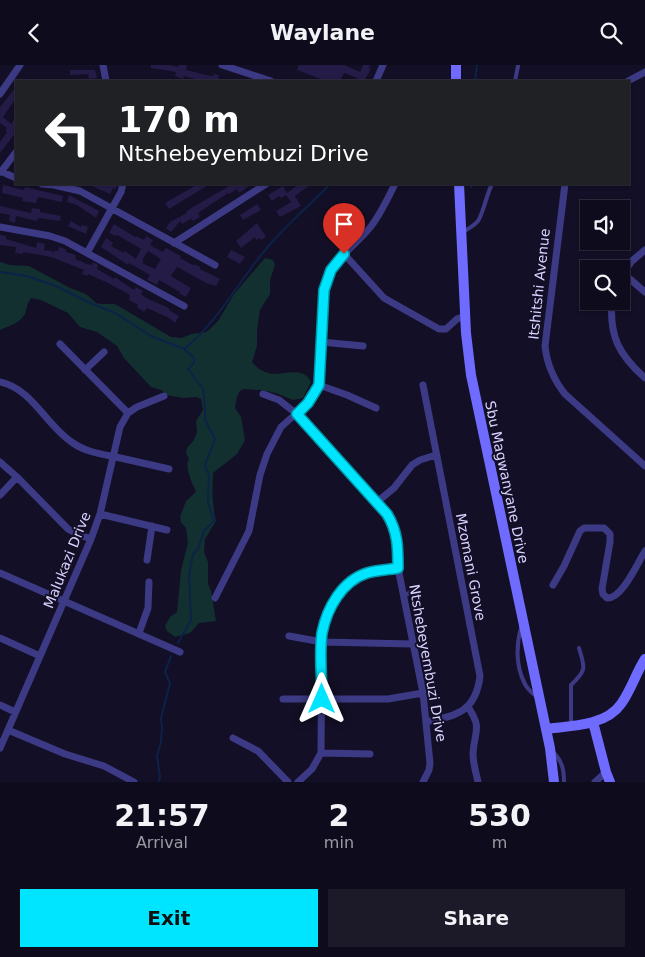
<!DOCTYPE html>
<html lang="en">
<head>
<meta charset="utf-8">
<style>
	body { margin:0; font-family:"DejaVu Sans",sans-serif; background:#1c1929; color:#f1f3f6; height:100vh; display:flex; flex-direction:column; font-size:19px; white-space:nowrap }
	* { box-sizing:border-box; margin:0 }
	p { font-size:16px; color:#9b9ba3 }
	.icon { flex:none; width:28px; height:28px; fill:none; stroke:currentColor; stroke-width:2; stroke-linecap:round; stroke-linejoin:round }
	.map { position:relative; height:717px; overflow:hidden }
	.drawer { display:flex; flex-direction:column; background:#0e0b1c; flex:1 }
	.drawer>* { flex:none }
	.guide { position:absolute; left:15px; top:15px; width:615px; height:105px; border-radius:0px; box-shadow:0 1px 4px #0004,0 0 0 1px #2e2b3b; background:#202124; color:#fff; overflow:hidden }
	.buttons { position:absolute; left:580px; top:135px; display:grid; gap:10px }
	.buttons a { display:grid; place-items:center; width:50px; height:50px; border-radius:0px; background:#0e0b1c; box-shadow:0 1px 4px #0004,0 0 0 1px #2e2b3b; font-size:25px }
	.pin { position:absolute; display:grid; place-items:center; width:42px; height:42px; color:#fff; margin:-51px -21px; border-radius:50% 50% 50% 0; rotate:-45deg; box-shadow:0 0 5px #0007 }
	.pin .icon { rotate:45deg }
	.me { position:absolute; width:55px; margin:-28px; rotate:0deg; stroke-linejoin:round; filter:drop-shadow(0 0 4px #0008) }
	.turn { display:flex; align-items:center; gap:18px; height:105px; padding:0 20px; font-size:22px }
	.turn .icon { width:65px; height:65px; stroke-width:2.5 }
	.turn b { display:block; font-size:35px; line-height:42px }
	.eta { display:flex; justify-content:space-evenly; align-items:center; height:85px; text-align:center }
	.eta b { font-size:30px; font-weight:700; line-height:35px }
	.button { display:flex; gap:10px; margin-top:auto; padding:10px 20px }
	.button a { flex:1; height:58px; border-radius:0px; background:#00e5ff; color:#111; font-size:20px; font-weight:700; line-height:58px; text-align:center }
	.button a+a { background:#1c1929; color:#f1f3f6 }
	header { display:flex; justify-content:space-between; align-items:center; height:65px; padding:0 20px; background:#0e0b1c; font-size:22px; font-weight:700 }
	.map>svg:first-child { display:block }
</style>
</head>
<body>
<header><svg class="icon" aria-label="back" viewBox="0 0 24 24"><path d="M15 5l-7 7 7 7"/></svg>Waylane<svg class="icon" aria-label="search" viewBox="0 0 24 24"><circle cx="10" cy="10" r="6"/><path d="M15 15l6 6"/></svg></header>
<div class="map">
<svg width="645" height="717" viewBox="0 0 645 717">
	<rect width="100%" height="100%" fill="#130f26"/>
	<path fill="#12302f" d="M265 193 273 195 275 200 270 215V229L260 245 257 265V281L252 297C256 302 261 306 268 308 281 312 303 299 311 317L303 333 293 335 276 328 260 325 243 324 239 327 237 332 235 343 241 352 245 375 237 389 213 408C212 424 212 440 216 456L205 474 204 487 208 497V519L211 526 216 556 199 558 190 568 175 572 167 566 165 561 170 552 177 547 181 505 188 478 186 463 181 457 180 452 186 436 196 427C192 417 184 403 189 393L186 389 187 383 194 375 197 367 196 356 203 345 201 334 196 332 183 333 167 330 161 325 151 322 124 293 117 281 97 267 80 262 68 248 41 235 31 233C27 238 27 243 25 249 20 258 9 261 0 265V197L10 200 29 201 70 223 86 229 96 238 101 239H115L171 272 182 273 191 269 206 267 210 264 218 256 234 229Z"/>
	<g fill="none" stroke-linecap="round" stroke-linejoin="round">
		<path stroke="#0c2248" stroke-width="2" d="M475 16 477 0
			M471 122V119
			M0 207 27 211 56 221 88 237 117 249 151 271 184 284 194 293V298L188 304 203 324 205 343V355L215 374 205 400 209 411 208 437 214 456 204 466 198 484 193 489 189 510 191 555 178 578
			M184 284C218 257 238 217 266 184 285 161 309 141 330 119
			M159 717 160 712 157 691 161 677 162 662 161 653 170 618 165 607 171 591"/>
	</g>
	<path fill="#241b47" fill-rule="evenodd" d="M151 0H170L178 2 179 0H187L186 5 210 11H213L214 9 219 10 218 13 225 16H203L184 11 183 14 175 11 176 7 151 3Z
		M299 0H344L360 7 363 0H370L369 3 371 4 364 16H356L357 13 344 8 340 16H326L297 5Z
		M70 5H95L97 13 89 14 88 7V9L70 10Z
		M16 22V33L3 52 11 59 16 52V67L0 88V77L7 67 5 65 7 63 0 58V42Z
		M87 119H118L115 125 113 123 110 129Z
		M198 119H210L169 144 165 138Z
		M233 119H246L248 122 239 128 237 124 229 129 228 128 198 148 200 152 193 156 191 154 182 159 180 156 171 167 166 163 170 157 187 148 186 147 193 142Z
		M299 119H311L295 131 301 141 280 152 276 146 291 137 286 130 281 133 279 131 272 136 268 130 283 121 287 128Z
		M3 120 24 125 25 122 63 131 62 137 38 132 36 138 22 136 23 133 2 128Z
		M69 130 99 146 96 153 77 140 67 137Z
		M257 139 261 145 243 155 240 150Z
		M0 141 31 148 32 143 40 144V147L61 151 60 156 39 153 36 156 16 151 15 158 9 156 10 150 0 148Z
		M71 156 81 162 82 160 88 162 86 169 68 161Z
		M257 158 266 172 261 175 260 173 256 175 255 172 241 183 236 176Z
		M114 159 135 172 136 171 144 175 146 171 153 175 150 180 155 183 163 187 166 183 175 188 181 191 180 193 193 200 194 199 200 202V204L220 214 216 221 206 218 177 202 171 211 191 223 186 232 179 228 180 227 159 215 157 220 147 215 150 210 129 198 128 200 101 182 106 173 113 178 111 181 124 188 125 186 136 194 141 184 117 170 116 171 109 168ZM148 186 161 194 155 204 142 198 144 196 142 195Z
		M0 170 6 171V174L36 183 37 177 45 179 44 185 53 186 52 190 54 186H58L59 182 66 184V187L76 190 75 194 87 199 92 200 93 197 98 200 97 204 114 214 115 212 134 225 136 222 143 226 141 229 146 233 169 243V245L179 251 175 258 169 253 147 243 144 247 137 242 138 240 129 235 130 230 108 218 88 209 87 211 82 209 84 205 51 192 23 187V189L15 188 16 182 0 180Z
		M231 185 245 192 240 199 227 192Z"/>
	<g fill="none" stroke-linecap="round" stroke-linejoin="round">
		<path stroke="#3d3a85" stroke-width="4" d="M515 16 518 1
			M462 168C467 164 474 161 478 156 484 146 486 131 492 119
			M404 531 417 523
			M521 563C516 580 516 601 524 617 526 623 532 628 537 632
			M571 661V620C587 605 585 603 579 583
			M553 687C562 696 564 704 564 717"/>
		<path stroke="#3d3a85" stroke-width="7" d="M103 0 106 16
			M222 0 271 16
			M376 16 383 0
			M628 16 645 7
			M0 29 20 0
			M0 106 16 113
			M1 107 16 87
			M42 119 54 120 80 126 215 200
			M565 119 545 281C547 300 553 314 565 329L645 401
			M0 162 50 171 65 176 184 241
			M174 178 266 119
			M87 188 121 127 123 119
			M344 189 384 233 439 264H446L457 254 465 251
			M623 208 645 227
			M621 211 632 196 645 185
			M612 236C609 271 619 290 645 313
			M321 277 363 281
			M60 279 128 348
			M85 305 104 287
			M0 317C33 324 46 361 73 378 86 387 101 389 116 392 134 396 152 400 169 404
			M319 320 347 330 376 343
			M423 320 480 611C476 646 457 651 426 657
			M263 329 279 335 297 349 387 449 395 464 397 475 398 503 423 628 430 698 429 705 423 717
			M0 397 17 412 68 464 77 469 91 474
			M0 430 17 412
			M377 437 394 423 412 400 420 395 436 390
			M100 449 167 465
			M147 495 152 461
			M0 508 180 587
			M553 520 564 501 580 466 584 463H604L610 469V477L602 524 603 529 607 533C622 534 637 499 645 486
			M215 533 249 466 260 410 267 389 281 362 308 338 319 320 324 225C332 192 353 185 372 160 381 148 388 133 395 119
			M139 568 148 543 149 517
			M289 571 322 577 413 579
			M0 573 40 591
			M283 634H388L423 628
			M0 640 15 647
			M468 642C483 664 474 666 473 689 473 698 476 708 478 717
			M8 665 65 689 104 701 134 717
			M233 673 258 686 288 717
			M0 683 91 474 100 449 120 362 128 348 137 342 164 331
			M321 688 370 689
			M298 717 312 704 321 688 322 568 332 540 346 520 356 513 368 508 398 503
			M595 717 606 707"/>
		<path stroke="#6f6bff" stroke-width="10" d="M456 0V16
			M459 119 466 268 471 310 550 683 554 717
			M593 657 606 707 610 717
			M546 664C570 661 606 661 621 639 631 625 636 608 645 594"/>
	</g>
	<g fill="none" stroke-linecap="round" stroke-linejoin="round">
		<defs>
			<path id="route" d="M322 634C322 612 319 589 322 568 327 543 342 516 367 508 377 505 388 505 398 503 398 483 398 467 387 449L297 349 308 338 319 320 324 225 331 205 344 189"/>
		</defs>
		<use href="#route" stroke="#0095a6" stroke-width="12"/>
		<use href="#route" stroke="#00e5ff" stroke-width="9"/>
	</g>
	<g text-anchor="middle" stroke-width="4" stroke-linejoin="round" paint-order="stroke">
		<g font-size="14" fill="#d9d4ff" stroke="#130f26">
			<text transform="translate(539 219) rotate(-84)" y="5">Itshitshi Avenue</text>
			<text transform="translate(507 417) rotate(78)" y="5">Sbu Magwanyane Drive</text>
			<text transform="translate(67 495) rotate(-68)" y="5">Malukazi Drive</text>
			<text transform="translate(471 502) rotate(79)" y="5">Mzomani Grove</text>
			<text transform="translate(428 598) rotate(80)" y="5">Ntshebeyembuzi Drive</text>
		</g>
	</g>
</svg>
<div class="buttons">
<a><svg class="icon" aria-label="sound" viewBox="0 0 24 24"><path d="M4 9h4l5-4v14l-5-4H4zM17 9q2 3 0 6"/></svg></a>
<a><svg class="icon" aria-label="search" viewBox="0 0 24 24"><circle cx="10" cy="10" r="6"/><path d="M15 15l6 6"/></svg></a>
</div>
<div class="pin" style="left:344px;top:189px;background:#d93025"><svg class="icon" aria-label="arrive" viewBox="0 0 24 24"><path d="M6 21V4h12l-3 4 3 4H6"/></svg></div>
<svg class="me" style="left:322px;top:634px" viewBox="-20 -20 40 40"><path d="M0-17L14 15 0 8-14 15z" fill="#00e5ff" stroke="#fff" stroke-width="4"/></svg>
<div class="guide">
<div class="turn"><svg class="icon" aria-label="left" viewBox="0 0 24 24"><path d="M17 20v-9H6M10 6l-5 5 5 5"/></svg><div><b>170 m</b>Ntshebeyembuzi Drive</div></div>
</div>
</div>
<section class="drawer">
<div class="eta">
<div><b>21:57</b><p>Arrival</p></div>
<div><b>2</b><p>min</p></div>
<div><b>530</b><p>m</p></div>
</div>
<div class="button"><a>Exit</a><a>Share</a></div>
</section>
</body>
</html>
